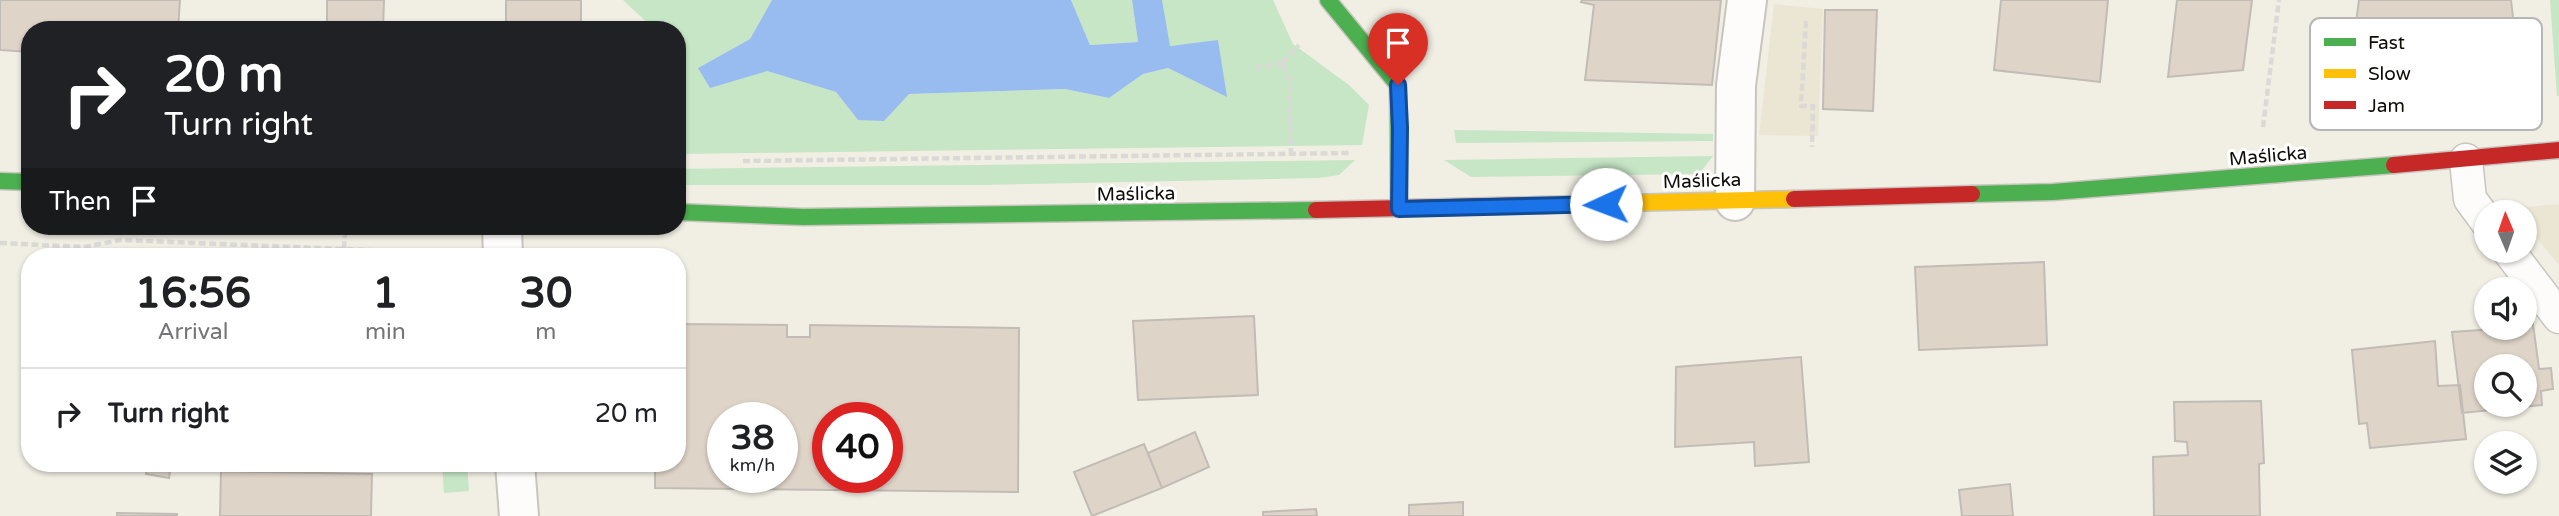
<!DOCTYPE html>
<html lang="en">
<head>
<meta charset="utf-8">
<style>
	body { margin:0; font-family:"Varela Round",sans-serif; background:#f6f6f6; color:#202124; height:100vh; display:flex; flex-direction:column; font-size:26px; white-space:nowrap }
	* { box-sizing:border-box; margin:0 }
	p { font-size:23px; color:#757577 }
	.icon { flex:none; width:38px; height:38px; fill:none; stroke:currentColor; stroke-width:2; stroke-linecap:round; stroke-linejoin:round }
	.map { position:relative; flex:1; overflow:hidden }
	.side { position:absolute; left:21px; top:248px; width:665px; height:224px; display:flex; flex-direction:column; background:#fff; border-radius:28px; box-shadow:0 2px 5px #0004 }
	.side>* { flex:none }
	.hud { position:absolute; left:21px; top:21px; width:665px; height:214px; border-radius:28px; box-shadow:0 2px 5px #0004; background:#202124; color:#fff; overflow:hidden }
	.needle { width:46px; rotate:358deg }
	.fabs { position:absolute; left:2474px; top:200px; display:grid; gap:14px }
	.fabs a { display:grid; place-items:center; width:63px; height:63px; border-radius:50%; background:#fff; box-shadow:0 2px 5px #0004; font-size:35px }
	.speed { position:absolute; left:707px; top:402px; display:flex; gap:14px; font-size:35px; font-weight:700; text-align:center }
	.speed>* { display:grid; place-content:center; width:91px; height:91px; border-radius:50%; background:#fff; box-shadow:0 2px 5px #0004; line-height:1 }
	.speed small { font-size:18px; font-weight:400 }
	.speed .limit { border:10px solid #d22; background:#fff; color:#111 }
	.pin { position:absolute; display:grid; place-items:center; width:60px; height:60px; color:#fff; margin:-72px -30px; border-radius:50% 50% 50% 0; rotate:-45deg; box-shadow:0 0 7px #0007 }
	.pin .icon { rotate:45deg }
	.me { position:absolute; width:77px; margin:-38px; rotate:268deg; stroke-linejoin:round; filter:drop-shadow(0 0 5px #0008) }
	.turn { display:flex; align-items:center; gap:24px; height:147px; padding:0 28px; font-size:32px }
	.turn .icon { width:91px; height:91px; stroke-width:2.5 }
	.turn b { display:block; font-size:49px; line-height:60px }
	.then { display:flex; align-items:center; height:66px; padding:0 28px; background:#0003; gap:14px; font-size:26px }
	.eta { display:flex; justify-content:space-evenly; align-items:center; height:119px; text-align:center }
	.eta b { font-size:42px; font-weight:800; line-height:49px }
	ul { padding:0; list-style:none }
	li { display:flex; align-items:center; gap:21px; height:91px; padding:0 28px; border-top:2px solid #e0e0e0 }
	li div { flex:1 }
	li b { display:block; font-size:26px }
	li em { font-style:normal }
	.map>svg:first-child { display:block }
</style>
</head>
<body>
<div class="map">
<svg width="2559" height="516" viewBox="0 0 2559 516">
	<rect width="100%" height="100%" fill="#f1eee4"/>
	<path fill="#ebe6d3" d="M1774 4 1823 9 1818 136 1759 135Z
		M2559 204V265L2525 224V212H2516L2512 208Z"/>
	<path fill="#c6e6c5" d="M623 0H772L750 39 698 68 767 71 836 92 858 120 908 94 1065 89 1109 98 1143 74 1168 68 1226 96 1218 41 1169 46 1162 0H1273L1293 44 1349 85 1369 105 1362 145 677 154V30H655Z
		M1071 0H1132L1138 42 1090 45Z
		M2550 0H2559V96H2557Z
		M1454 130 1713 134V141L1456 143Z
		M1713 156 1699 174 1471 177 1444 160Z
		M1355 160 1339 175 1318 178 983 185H677V169Z
		M442 464H467L469 491 444 493Z"/>
	<path fill="#98bbf0" d="M772 0H1071L1090 45 1138 42 1132 0H1162L1170 46 1218 40 1227 97 1168 68 1143 74 1109 98 1065 89 909 94 884 121 858 120 836 92 767 71 710 88 698 68 750 39Z"/>
	<path fill="#dfd4c8" stroke="#c1bcb6" stroke-width="2" fill-rule="evenodd" d="M0 0H180L178 30H30V52L0 50Z
		M327 0H384L383 30H327Z
		M506 0H581V30H506Z
		M1582 0H1721L1712 85 1585 80 1594 5 1581 2Z
		M2001 0H2108L2100 82 1994 70Z
		M2177 0H2252L2243 70 2168 77Z
		M2359 0H2511L2516 44 2351 60Z
		M1825 10H1877L1873 111 1823 109Z
		M2044 262 2047 345 1919 350 1915 267Z
		M1254 316 1258 395 1138 400 1133 321Z
		M677 324 787 325V337H810V325L1019 328 1018 492 655 488V464H677ZM723 418H782V478H723ZM828 418H887V478H828Z
		M2533 324 2539 369 2551 368 2553 389 2541 391 2542 405 2462 413 2452 332 2525 327V325ZM2487 366H2525V404H2487Z
		M2435 341 2438 386 2460 385 2466 439 2370 448 2367 423 2359 424 2352 350Z
		M1801 357 1809 462 1755 466 1754 442 1675 447 1676 367Z
		M2261 401 2264 463 2259 464 2260 516H2154L2153 457 2188 455 2187 442 2175 441 2174 402Z
		M1195 432 1209 467 1162 488 1148 453Z
		M1144 444 1162 488 1092 516 1074 472Z
		M147 464H171L169 478 146 474Z
		M221 471 372 474 371 516H220Z
		M2010 484 2013 516H1962L1959 490Z
		M1463 502V516H1409V505Z
		M1316 509 1317 516H1263V512Z
		M117 513 177 514V516H117Z"/>
	<g fill="none" stroke-linecap="round" stroke-linejoin="round">
		<defs>
			<path id="lane" d="M2466 160 2470 199 2487 222
				M2508 250 2559 317"/>
			<path id="street" d="M1735 201 1736 85 1747 0
				M502 226 503 257
				M515 464 519 516"/>
			<path id="fast" d="M1328 0 1398 85 1399 209
				M0 181 30 182
				M1972 194 2053 192 2394 165
				M677 212 803 217 1316 210"/>
			<path id="slow" d="M1542 205 1794 199"/>
			<path id="jam" d="M2394 165 2559 150
				M1794 199 1972 194
				M1316 210 1542 205"/>
		</defs>
		<use href="#lane" stroke="#c8c5be" stroke-width="35"/>
		<use href="#street" stroke="#c8c5be" stroke-width="42"/>
		<use href="#fast" stroke="#c8c5be" stroke-width="19"/>
		<use href="#slow" stroke="#c8c5be" stroke-width="19"/>
		<use href="#jam" stroke="#c8c5be" stroke-width="19"/>
		<path stroke="#dad9d6" stroke-width="4.5" stroke-dasharray="7 3.5" stroke-linecap="butt" d="M1806 21 1801 106H1813L1812 147
			M1255 68 1282 63
			M2263 127 2279 0
			M1291 155 1289 80 1282 63 1299 45
			M743 161 1350 153
			M345 231 344 249 418 252 428 257
			M0 243 84 247 121 240 344 249"/>
		<use href="#lane" stroke="#fdfcfb" stroke-width="32"/>
		<use href="#street" stroke="#fdfcfb" stroke-width="38"/>
		<use href="#fast" stroke="#4caf50" stroke-width="16"/>
		<use href="#slow" stroke="#ffc107" stroke-width="16"/>
		<use href="#jam" stroke="#c62828" stroke-width="16"/>
	</g>
	<g fill="none" stroke-linecap="round" stroke-linejoin="round">
		<defs>
			<path id="route" d="M1398 85 1400 128 1399 209 1606 204"/>
		</defs>
		<use href="#route" stroke="#114b97" stroke-width="18"/>
		<use href="#route" stroke="#1a73e8" stroke-width="12"/>
	</g>
	<g text-anchor="middle" stroke-width="6" stroke-linejoin="round" paint-order="stroke">
		<g font-size="19" fill="#0e0c06" stroke="#fff">
			<text transform="translate(2268 155) rotate(-5)" y="7">Maślicka</text>
			<text transform="translate(1702 180) rotate(-2)" y="7">Maślicka</text>
			<text transform="translate(1136 193) rotate(-1)" y="7">Maślicka</text>
		</g>
	</g>
	<rect x="2310" y="18" width="232" height="112" rx="10" fill="#fff" stroke="#b7b6b4" stroke-width="2"/>
	<rect x="2324" y="38" width="32" height="8" fill="#4caf50"/>
	<rect x="2324" y="69" width="32" height="9" fill="#ffc107"/>
	<rect x="2324" y="101" width="32" height="8" fill="#c62828"/>
	<g font-size="19" fill="#0e0c06">
		<text x="2368" y="49">Fast</text>
		<text x="2368" y="80">Slow</text>
		<text x="2368" y="112">Jam</text>
	</g>
</svg>
<div class="fabs">
<a><svg class="needle" viewBox="-14 -14 28 28"><path d="M0-13l5 13h-10z" fill="#e53935"/><path d="M0 13l5-13h-10z" fill="#757577"/></svg></a>
<a><svg class="icon" aria-label="sound" viewBox="0 0 24 24"><path d="M4 9h4l5-4v14l-5-4H4zM17 9q2 3 0 6"/></svg></a>
<a><svg class="icon" aria-label="search" viewBox="0 0 24 24"><circle cx="10" cy="10" r="6"/><path d="M15 15l6 6"/></svg></a>
<a><svg class="icon" aria-label="layers" viewBox="0 0 24 24"><path d="M12 4l9 5-9 5-9-5zM3 14l9 5 9-5"/></svg></a>
</div>
<div class="speed"><div>38<small>km/h</small></div><div class="limit">40</div></div>
<div class="pin" style="left:1398px;top:85px;background:#d93025"><svg class="icon" aria-label="arrive" viewBox="0 0 24 24"><path d="M6 21V4h12l-3 4 3 4H6"/></svg></div>
<svg class="me" style="left:1606px;top:204px" viewBox="-20 -20 40 40"><circle r="19" fill="#fff"/><path d="M0-13L10 11 0 6-10 11z" fill="#1a73e8"/></svg>
<div class="hud">
<div class="turn"><svg class="icon" aria-label="right" viewBox="0 0 24 24"><path d="M7 20v-9h11M14 6l5 5-5 5"/></svg><div><b>20 m</b>Turn right</div></div>
<div class="then">Then<svg class="icon" aria-label="arrive" viewBox="0 0 24 24"><path d="M6 21V4h12l-3 4 3 4H6"/></svg></div>
</div>
<section class="side">
<div class="eta">
<div><b>16:56</b><p>Arrival</p></div>
<div><b>1</b><p>min</p></div>
<div><b>30</b><p>m</p></div>
</div>
<ul>
<li><svg class="icon" aria-label="right" viewBox="0 0 24 24"><path d="M7 20v-9h11M14 6l5 5-5 5"/></svg><div><b>Turn right</b></div><em>20 m</em></li>
</ul>
</section>
</div>
</body>
</html>
